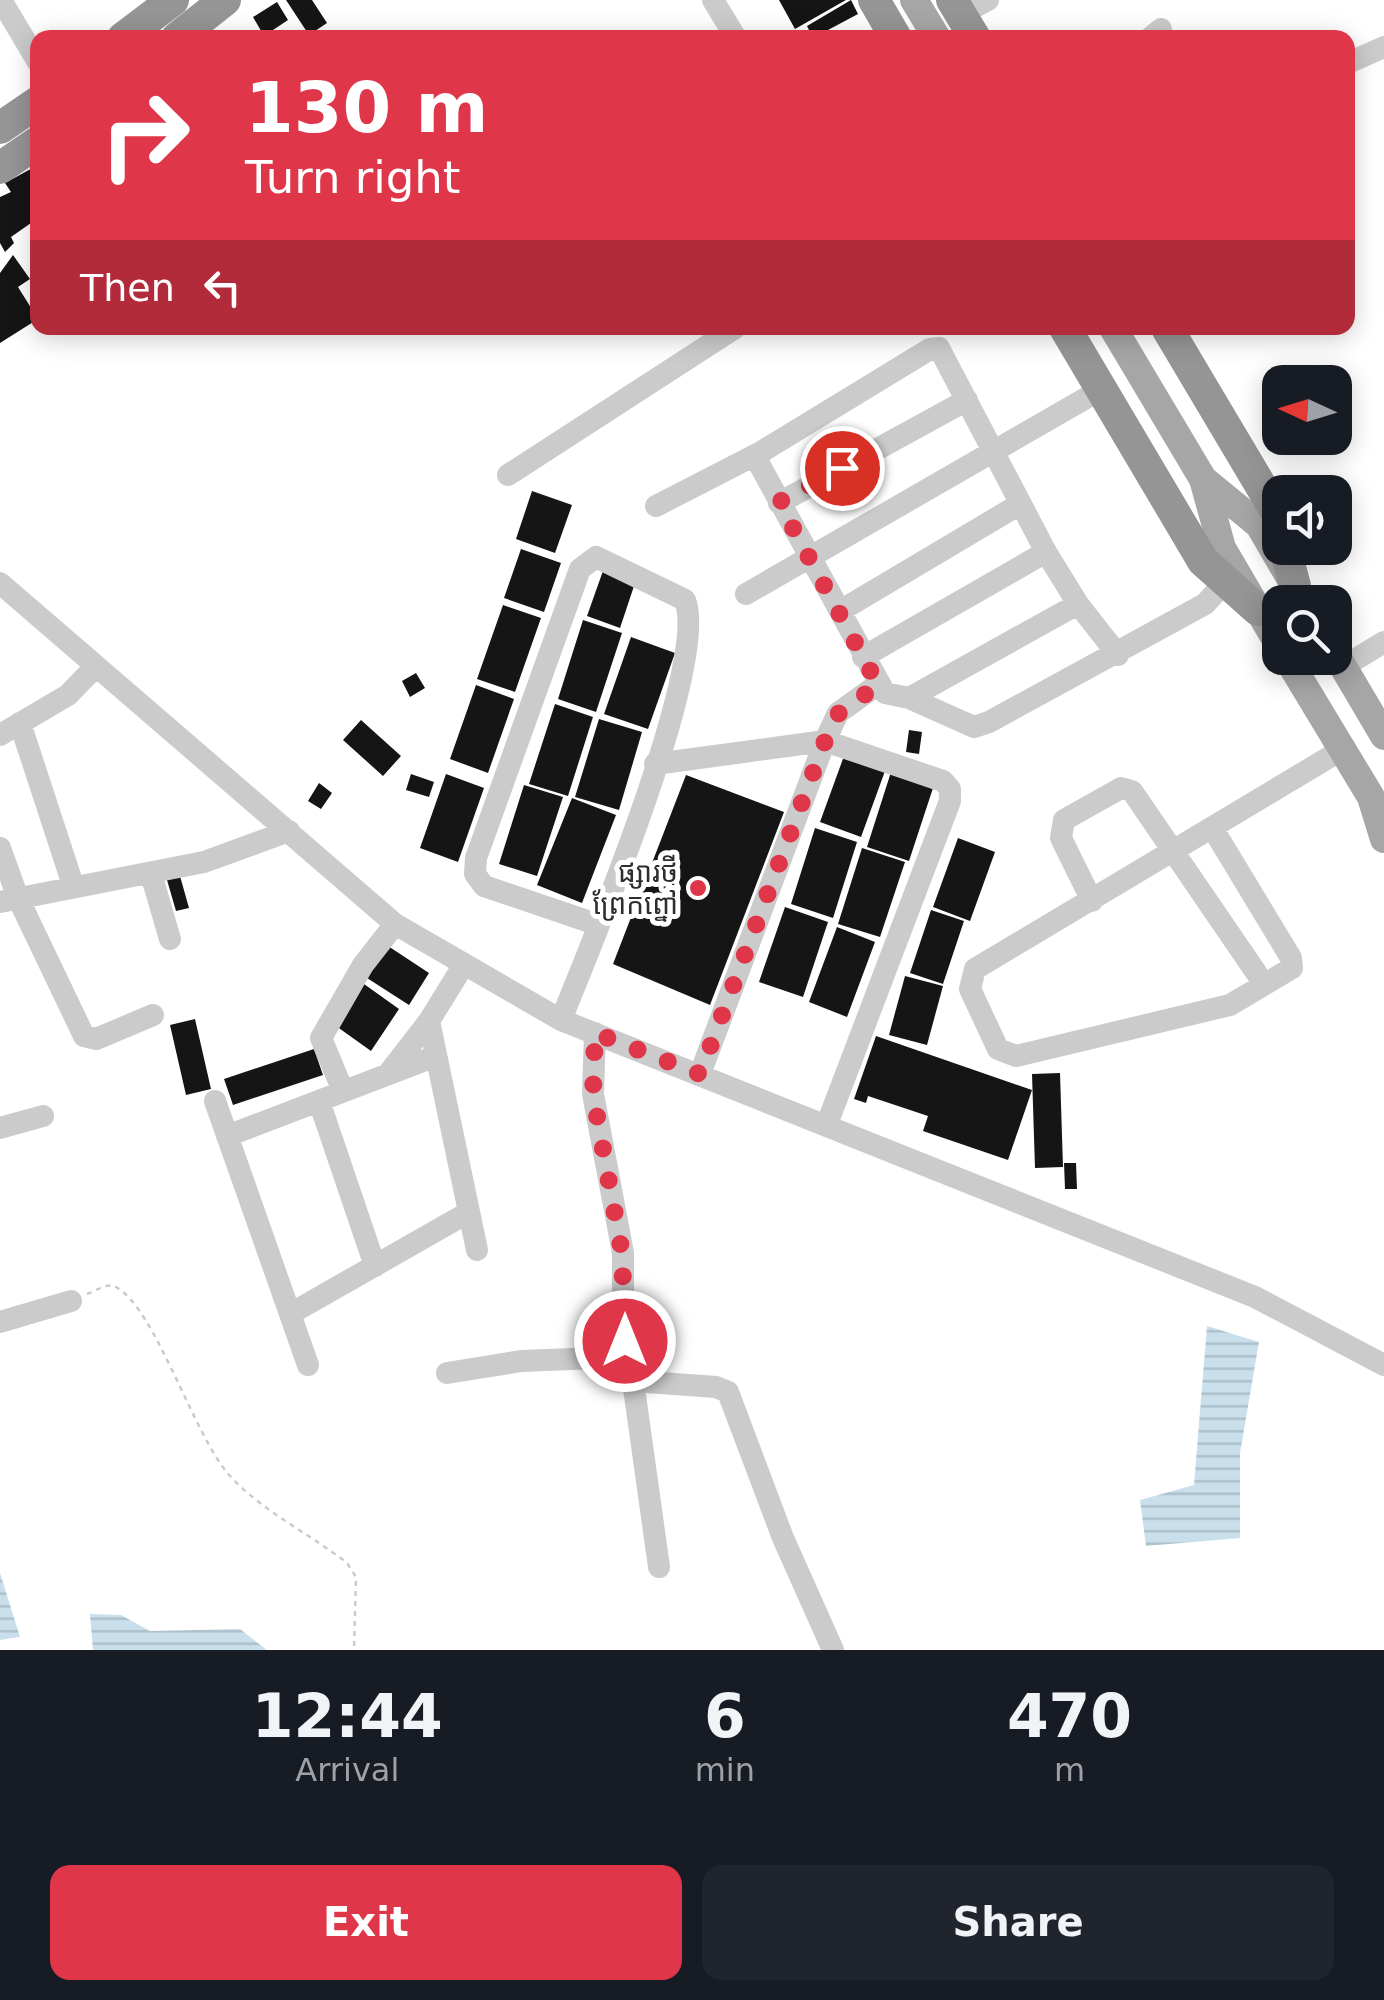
<!DOCTYPE html>
<html lang="en">
<head>
<meta charset="utf-8">
<style>
	body { margin:0; font-family:"DejaVu Sans","Noto Sans Khmer",sans-serif; background:#20242c; color:#f1f3f6; height:100vh; display:flex; flex-direction:column; font-size:38px; white-space:nowrap }
	* { box-sizing:border-box; margin:0 }
	p { font-size:32px; color:#9ea1a6 }
	.icon { flex:none; width:55px; height:55px; fill:none; stroke:currentColor; stroke-width:2; stroke-linecap:round; stroke-linejoin:round }
	.map { position:relative; height:1650px; overflow:hidden }
	.details { display:flex; flex-direction:column; background:#171b24; flex:1 }
	.details>* { flex:none }
	.hud { position:absolute; left:30px; top:30px; width:1325px; height:305px; border-radius:20px; box-shadow:0 5px 25px #0003; background:#df3649; color:#fff; overflow:hidden }
	.needle { width:65px; rotate:274deg }
	.fabs { position:absolute; left:1262px; top:365px; display:grid; gap:20px }
	.fabs a { display:grid; place-items:center; width:90px; height:90px; border-radius:20px; background:#171b24; box-shadow:0 5px 25px #0003; font-size:50px }
	.pin { position:absolute; display:grid; place-items:center; width:85px; height:85px; color:#fff; margin:-42px; border:5px solid #fff; border-radius:50%; box-shadow:0 2px 10px #0007 }
	.me { position:absolute; width:110px; margin:-55px; rotate:0deg; stroke-linejoin:round; filter:drop-shadow(0 0 8px #0008) }
	.turn { display:flex; align-items:center; gap:35px; height:210px; padding:0 50px; font-size:45px }
	.turn .icon { width:130px; height:130px; stroke-width:2.5 }
	.turn b { display:block; font-size:70px; line-height:85px }
	.then { display:flex; align-items:center; height:95px; padding:0 50px; background:#0003; gap:20px; font-size:38px }
	.eta { display:flex; justify-content:space-evenly; align-items:center; height:170px; text-align:center }
	.eta b { font-size:60px; font-weight:600; line-height:70px }
	.action { display:flex; gap:20px; margin-top:auto; padding:20px 50px }
	.action a { flex:1; height:115px; border-radius:20px; background:#df3649; color:#fff; font-size:40px; font-weight:600; line-height:115px; text-align:center }
	.action a+a { background:#20242c; color:#f1f3f6 }
	.map>svg:first-child { display:block }
</style>
</head>
<body>
<div class="map">
<svg width="1384" height="1650" viewBox="0 0 1384 1650">
	<defs>
		<pattern id="water-rules" width="6" height="5" patternUnits="userSpaceOnUse" patternTransform="scale(2.5)"><rect width="6" height="5" fill="#c9dfeb"/><path d="M0 2.5h6" fill="none" stroke="#adc0ca"/></pattern>
	</defs>
	<rect width="100%" height="100%" fill="#fff"/>
	<path fill="url(#water-rules)" d="M1207 1326 1259 1342 1240 1453V1538L1146 1546 1140 1500 1194 1485Z
		M0 1573 20 1637 0 1640Z
		M90 1614 121 1615 150 1631 240 1629 267 1650H93Z"/>
	<path fill="#151515" d="M286 0H312L327 23 309 35Z
		M779 0H846L795 29Z
		M851 0 858 14 813 38 807 26Z
		M277 2 288 20 264 36 253 17Z
		M38 165V241L31 223 11 237 14 243 5 252 0 243V197L11 192 5 183Z
		M13 255 30 279 18 287 38 319 0 343V273Z
		M532 491 572 505 555 553 516 539Z
		M521 549 561 563 544 612 504 598Z
		M604 568 636 580 620 628 587 616Z
		M503 605 541 618 515 692 477 679Z
		M583 620 622 633 596 712 558 699Z
		M631 637 675 653 648 729 604 714Z
		M416 673 425 688 410 697 402 681Z
		M476 685 514 699 488 773 450 759Z
		M555 704 593 717 568 796 529 784Z
		M599 719 642 732 619 810 575 797Z
		M361 720 401 756 383 776 343 740Z
		M909 730 922 732 919 754 906 752Z
		M844 756 885 771 861 837 820 822Z
		M891 772 934 785 909 861 867 847Z
		M411 774 434 782 429 797 406 790Z
		M446 774 484 788 458 862 420 848Z
		M686 775 784 812 710 1005 613 964Z
		M319 783 332 793 321 809 308 801Z
		M524 785 563 797 537 876 499 864Z
		M572 798 616 815 582 903 537 885Z
		M815 828 857 842 833 918 791 904Z
		M958 838 995 852 970 921 933 907Z
		M862 848 905 862 880 937 838 924Z
		M180 876 189 908 176 911 167 880Z
		M785 907 828 922 803 997 759 982Z
		M931 910 964 921 943 984 910 973Z
		M837 927 875 942 847 1017 809 1002Z
		M388 946 429 973 409 1005 367 978Z
		M905 976 943 986 927 1045 889 1035Z
		M364 984 399 1009 371 1051 336 1026Z
		M195 1019 211 1089 186 1095 170 1025Z
		M876 1036 1032 1090 1008 1160 923 1131 928 1116 868 1096 866 1103 854 1099Z
		M314 1049 323 1075 233 1105 224 1079Z
		M1060 1073 1063 1167 1035 1168 1032 1074Z
		M1064 1163H1076L1077 1189H1065Z"/>
	<g fill="none" stroke-linecap="round" stroke-linejoin="round">
		<path stroke="#cbcbcb" stroke-width="2.5" stroke-dasharray="5 5" stroke-linecap="butt" d="M87 1294C96 1291 107 1282 116 1287 156 1309 193 1435 230 1476 262 1511 310 1534 347 1563L356 1577 354 1650"/>
		<path stroke="#cbcbcb" stroke-width="22" d="M1 0 38 62
			M713 0 736 38
			M961 14 988 0
			M1150 38 1161 29
			M1348 63 1384 47
			M508 475 735 328
			M779 503 967 400
			M656 506 761 452
			M0 583 395 924 561 1020 1255 1297 1384 1365
			M746 594 1100 390
			M1078 604 909 698 885 693 758 462 761 452 930 349 939 348 1046 552 1078 604 1118 655
			M840 611 1020 504
			M863 657 1046 552
			M1343 667 1384 642
			M909 698 974 727 989 722 1205 604 1226 581
			M20 723 73 885
			M0 735 68 695 96 666
			M655 764 825 741 943 781 950 789V801L827 1124
			M1213 829 1291 958 1292 968 1230 1005 1016 1056 998 1049 970 989 975 969 1343 749
			M0 848 18 898 84 1036 96 1039 153 1015
			M151 874 170 939
			M1092 901 1061 838 1064 820 1121 788 1132 791 1264 984
			M0 902 204 862 289 831
			M463 966 429 1021 477 1250
			M561 1020C590 947 710 663 685 600L596 557 580 569 476 858 475 874 484 886 599 925
			M595 1033 593 1094 623 1253V1357L633 1381 716 1387 728 1392 783 1538 833 1650
			M388 1074 429 1021
			M700 1074 825 741 838 713 877 685
			M343 1091 321 1038 363 965 395 924
			M215 1101 308 1365
			M319 1101 375 1266
			M0 1128 43 1116
			M227 1136 436 1056
			M290 1314 469 1212
			M0 1322 71 1301
			M447 1373 521 1361 623 1357
			M633 1381 659 1567"/>
		<path stroke="#a6a6a6" stroke-width="28" d="M914 0 937 38
			M1113 328 1203 479 1222 548 1280 647
			M1203 479 1259 525 1304 602
			M1335 653 1384 736
			M1287 658 1371 797 1384 839"/>
		<path stroke="#959595" stroke-width="32" d="M874 0 896 38
			M952 0 975 38
			M123 38 173 0
			M177 38 225 0
			M0 128 38 102
			M0 168 38 142
			M1065 328 1203 561 1258 610
			M1167 328 1277 513 1280 526
			M1285 548 1295 586"/>
	</g>
	<g fill="none" stroke-linecap="round" stroke-linejoin="round">
		<path stroke="#df3649" stroke-width="18" stroke-dasharray="0 32.4" d="M625 1341 622 1253 593 1094 595 1033 700 1074 825 741 838 714 878 685 779 502 842 468"/>
	</g>
	<circle fill="#df3649" stroke="#fff" stroke-width="4" cx="698" cy="888" r="10"/>
	<g text-anchor="middle" stroke-width="10" stroke-linejoin="round" paint-order="stroke">
		<g font-size="28" fill="#2e2e2e" stroke="#fff" text-anchor="end">
			<text x="678" y="882">ផ្សារថ្មី<tspan x="678" dy="32">ព្រែកព្នៅ</tspan></text>
		</g>
	</g>
</svg>
<div class="fabs">
<a><svg class="needle" viewBox="-14 -14 28 28"><path d="M0-13l5 13h-10z" fill="#e53935"/><path d="M0 13l5-13h-10z" fill="#9ea1a6"/></svg></a>
<a><svg class="icon" aria-label="sound" viewBox="0 0 24 24"><path d="M4 9h4l5-4v14l-5-4H4zM17 9q2 3 0 6"/></svg></a>
<a><svg class="icon" aria-label="search" viewBox="0 0 24 24"><circle cx="10" cy="10" r="6"/><path d="M15 15l6 6"/></svg></a>
</div>
<div class="pin" style="left:842px;top:468px;background:#d93025"><svg class="icon" aria-label="arrive" viewBox="0 0 24 24"><path d="M6 21V4h12l-3 4 3 4H6"/></svg></div>
<svg class="me" style="left:625px;top:1341px" viewBox="-20 -20 40 40"><circle r="17" fill="#df3649" stroke="#fff" stroke-width="3"/><path d="M0-11L8 9 0 5-8 9z" fill="#fff"/></svg>
<div class="hud">
<div class="turn"><svg class="icon" aria-label="right" viewBox="0 0 24 24"><path d="M7 20v-9h11M14 6l5 5-5 5"/></svg><div><b>130 m</b>Turn right</div></div>
<div class="then">Then<svg class="icon" aria-label="left" viewBox="0 0 24 24"><path d="M17 20v-9H6M10 6l-5 5 5 5"/></svg></div>
</div>
</div>
<section class="details">
<div class="eta">
<div><b>12:44</b><p>Arrival</p></div>
<div><b>6</b><p>min</p></div>
<div><b>470</b><p>m</p></div>
</div>
<div class="action"><a>Exit</a><a>Share</a></div>
</section>
</body>
</html>
